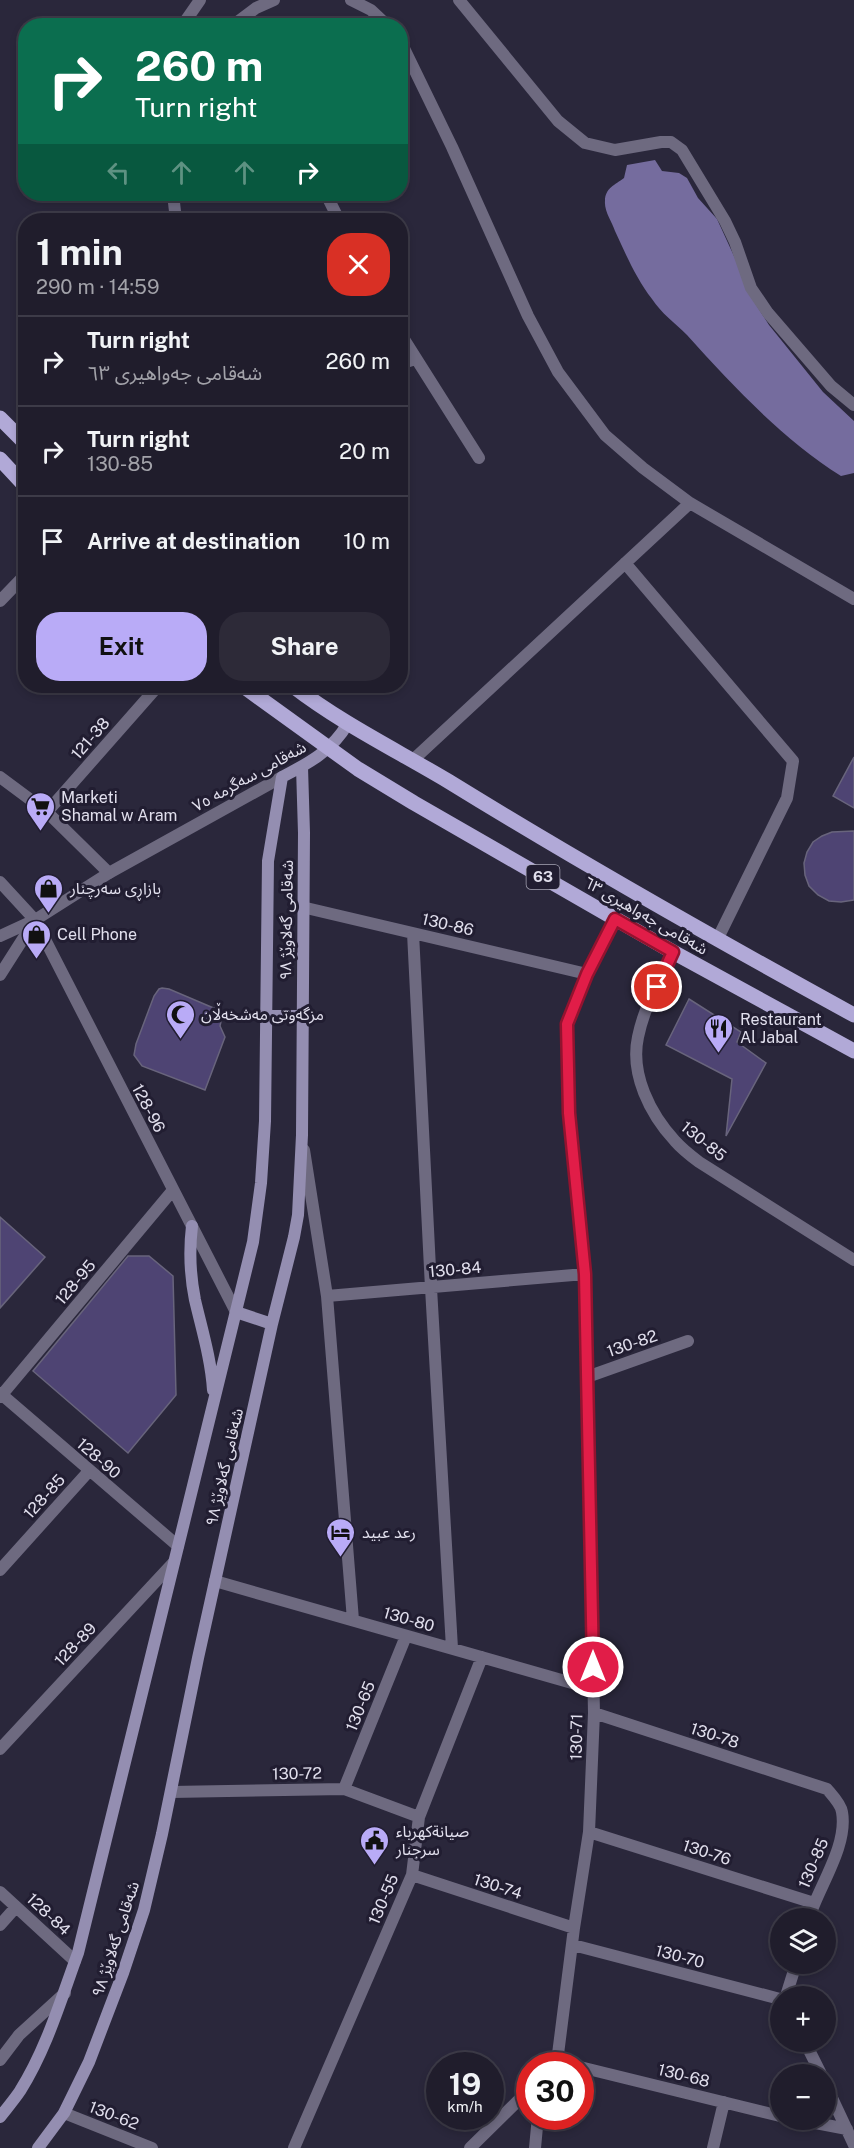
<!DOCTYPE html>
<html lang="en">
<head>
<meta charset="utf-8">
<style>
	body { margin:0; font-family:"Public Sans","Noto Sans Arabic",sans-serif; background:#2d2a38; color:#f1f3f6; height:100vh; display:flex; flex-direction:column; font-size:22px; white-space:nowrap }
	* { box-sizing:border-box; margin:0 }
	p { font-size:20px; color:#a2a2a9 }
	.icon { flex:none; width:33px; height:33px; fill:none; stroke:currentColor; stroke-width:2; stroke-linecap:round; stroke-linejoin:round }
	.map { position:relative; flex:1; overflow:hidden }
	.side { position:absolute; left:18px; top:213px; width:390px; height:480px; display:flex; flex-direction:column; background:#201d2c; border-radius:24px; box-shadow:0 3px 9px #0003,0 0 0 2px #3d3b48 }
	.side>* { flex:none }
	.guide { position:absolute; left:18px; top:18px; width:390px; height:183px; border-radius:24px; box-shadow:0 3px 9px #0003,0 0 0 2px #3d3b48; background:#0b6e4f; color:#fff; overflow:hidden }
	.controls { position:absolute; left:770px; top:1908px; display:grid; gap:12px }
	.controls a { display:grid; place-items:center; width:66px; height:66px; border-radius:50%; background:#201d2c; box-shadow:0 3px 9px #0003,0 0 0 2px #3d3b48; font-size:30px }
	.speed { position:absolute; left:426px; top:2052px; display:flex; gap:12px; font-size:30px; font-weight:700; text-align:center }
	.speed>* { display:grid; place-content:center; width:78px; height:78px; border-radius:50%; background:#201d2c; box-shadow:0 3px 9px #0003,0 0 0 2px #3d3b48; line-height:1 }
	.speed small { font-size:15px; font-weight:400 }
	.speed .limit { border:9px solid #d22; background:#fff; color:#111 }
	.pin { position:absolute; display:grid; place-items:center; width:51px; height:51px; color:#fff; margin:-26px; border:3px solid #fff; border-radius:50%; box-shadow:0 2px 6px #0007 }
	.me { position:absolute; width:66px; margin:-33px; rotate:0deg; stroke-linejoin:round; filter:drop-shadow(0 0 4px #0008) }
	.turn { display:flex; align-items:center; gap:21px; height:126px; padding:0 18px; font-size:27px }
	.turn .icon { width:78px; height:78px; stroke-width:2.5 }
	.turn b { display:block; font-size:42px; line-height:51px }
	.lanes { display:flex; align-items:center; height:57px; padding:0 18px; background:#0003; justify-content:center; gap:30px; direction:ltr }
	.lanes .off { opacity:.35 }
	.round { display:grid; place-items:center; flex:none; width:63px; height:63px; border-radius:24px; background:#2d2a38 }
	.headline { display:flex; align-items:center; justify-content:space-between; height:102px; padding:0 18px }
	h1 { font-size:36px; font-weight:700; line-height:45px }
	.primary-button { display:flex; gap:12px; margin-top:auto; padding:12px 18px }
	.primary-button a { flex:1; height:69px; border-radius:24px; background:#b9abf7; color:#111; font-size:24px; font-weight:700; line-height:69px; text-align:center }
	.primary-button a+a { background:#2d2a38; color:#f1f3f6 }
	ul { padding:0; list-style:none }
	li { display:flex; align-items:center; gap:18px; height:90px; padding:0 18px; border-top:2px solid #3d3b48 }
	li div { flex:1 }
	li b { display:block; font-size:22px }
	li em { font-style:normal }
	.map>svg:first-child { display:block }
</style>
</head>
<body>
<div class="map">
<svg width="854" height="2148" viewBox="0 0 854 2148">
	<rect width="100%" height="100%" fill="#2a273b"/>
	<path fill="#756c9e" d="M655 160 662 171 679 173 687 178 698 198 717 219 739 267 746 289 769 325 823 392 854 421V473L841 476C782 439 733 386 687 335 675 323 661 313 652 299 636 278 626 255 615 231 612 222 604 211 605 201 605 188 615 185 624 178L627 165Z"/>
	<path fill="#4e4473" stroke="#68647c" stroke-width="1.5" d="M854 757V808L833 796Z
		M854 831V900L841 902 829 901 818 895 809 886 805 875 804 863 807 852 813 842 822 836 832 832Z
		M162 988 169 989 223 1012 220 1026 225 1037 205 1090 142 1066 134 1055 136 1044 154 996 159 989Z
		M689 999 741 1032 737 1042 766 1063 726 1136 732 1079 666 1045Z
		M0 1217 45 1257 0 1308Z
		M128 1256H149L173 1276 176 1395 128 1453 33 1371Z"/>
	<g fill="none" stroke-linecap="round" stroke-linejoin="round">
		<path stroke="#6e6a80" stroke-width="12" d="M351 0 371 10 388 26
			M459 0 558 121 585 143 615 150 661 142H671L682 150 725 221 735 242 751 288 768 313 831 386 854 405
			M182 26 200 0
			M232 26 256 8 274 0
			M400 40 452 147 528 316 558 372 605 435 643 468 690 503 854 599
			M173 194 176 220
			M326 194 339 220
			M400 333 479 458
			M400 364 415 359
			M625 563 793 761 787 798 717 940
			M0 601 26 574
			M413 760 690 503
			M0 777 47 812 109 873
			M47 812 158 686
			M0 882 35 920 236 1312
			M302 907 587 974
			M413 933 431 1288 452 1648
			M673 952C660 979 644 1007 638 1037 630 1074 650 1114 675 1141 682 1149 691 1156 699 1162L854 1260
			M0 975 35 920
			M304 1150 327 1296 353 1620
			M327 1296 585 1274
			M587 1377 688 1341
			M0 1393 178 1546
			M0 1397 173 1190
			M0 1570 89 1471
			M215 1581 593 1689
			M594 1713 827 1789C832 1795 841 1804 842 1812 848 1846 819 1886 809 1918
			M0 1749 174 1562
			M344 1789 406 1636
			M171 1792 344 1789 419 1817
			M589 1832 814 1903
			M412 1875 574 1928
			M0 1892 75 1961
			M0 1925 16 1907
			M573 1945 780 1999
			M786 1996 796 1964
			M805 2042 821 2074
			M0 2060 19 2035 65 1993
			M557 2062 574 1928 589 1832 594 1713 585 1274 569 1113 567 1024 587 974 615 919
			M557 2062 573 2066
			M580 2067 780 2116
			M825 2083 854 2145
			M64 2113 152 2148
			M800 2120 847 2129
			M294 2148 412 1875 419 1817 482 1657
			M470 2148 530 2089
			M535 2148 538 2116
			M713 2148 724 2102"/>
		<path stroke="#6e6a80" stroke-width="12" d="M0 936 35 920 109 873 282 777"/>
		<path stroke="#948eb1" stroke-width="12" d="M267 1016H302
			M192 1226C189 1251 190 1275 195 1300 202 1330 211 1359 213 1390
			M236 1312 272 1324
			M0 2117C7 2108 14 2100 20 2091 47 2048 61 1999 78 1953L253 1242 261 1183 265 1121 268 861 282 777C309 763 332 751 348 723
			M38 2148 64 2113 89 2062 123 1973 144 1910 162 1834 198 1658 272 1324 294 1237 298 1215 302 1135 304 833 302 767"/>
		<path stroke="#b1a9d7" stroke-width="15" d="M0 418 26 444
			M0 459 26 487
			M243 686 358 769 414 803 673 952 854 1051
			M293 686C341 723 396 750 448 781 581 863 717 940 854 1015"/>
	</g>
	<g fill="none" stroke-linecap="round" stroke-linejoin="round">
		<defs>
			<path id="route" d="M593 1667 585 1274 569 1113 567 1024 587 974 615 919 673 952 657 987"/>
		</defs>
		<use href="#route" stroke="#92132f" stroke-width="15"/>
		<use href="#route" stroke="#e11d48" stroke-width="10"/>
	</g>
	<defs>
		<symbol id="supermarket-pin" viewBox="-11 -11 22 30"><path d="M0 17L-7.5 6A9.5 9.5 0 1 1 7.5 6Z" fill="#b9abf7" stroke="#211d31"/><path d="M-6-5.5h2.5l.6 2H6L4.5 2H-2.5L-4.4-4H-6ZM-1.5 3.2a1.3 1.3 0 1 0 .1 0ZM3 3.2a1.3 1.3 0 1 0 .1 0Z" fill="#111"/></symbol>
		<symbol id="shop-pin" viewBox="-11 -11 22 30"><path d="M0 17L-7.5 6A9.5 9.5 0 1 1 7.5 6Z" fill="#b9abf7" stroke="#211d31"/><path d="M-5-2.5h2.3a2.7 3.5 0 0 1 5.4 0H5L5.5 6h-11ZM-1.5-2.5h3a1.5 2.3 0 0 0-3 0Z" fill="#111"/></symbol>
		<symbol id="mosque-pin" viewBox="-11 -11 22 30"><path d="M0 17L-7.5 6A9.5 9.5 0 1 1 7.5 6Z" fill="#b9abf7" stroke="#211d31"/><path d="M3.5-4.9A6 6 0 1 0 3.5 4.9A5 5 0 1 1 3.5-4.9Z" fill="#111"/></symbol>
		<symbol id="restaurant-pin" viewBox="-11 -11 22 30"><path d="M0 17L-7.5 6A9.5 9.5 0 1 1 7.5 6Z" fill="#b9abf7" stroke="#211d31"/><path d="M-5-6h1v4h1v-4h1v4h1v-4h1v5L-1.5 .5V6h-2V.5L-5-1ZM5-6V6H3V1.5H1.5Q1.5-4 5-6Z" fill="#111"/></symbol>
		<symbol id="hotel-pin" viewBox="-11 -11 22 30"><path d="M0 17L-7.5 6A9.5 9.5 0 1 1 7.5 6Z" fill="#b9abf7" stroke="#211d31"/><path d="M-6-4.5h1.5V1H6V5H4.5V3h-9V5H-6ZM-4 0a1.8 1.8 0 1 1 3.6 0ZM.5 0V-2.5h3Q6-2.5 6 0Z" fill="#111"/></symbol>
		<symbol id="civic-pin" viewBox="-11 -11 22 30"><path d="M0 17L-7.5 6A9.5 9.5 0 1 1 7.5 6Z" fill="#b9abf7" stroke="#211d31"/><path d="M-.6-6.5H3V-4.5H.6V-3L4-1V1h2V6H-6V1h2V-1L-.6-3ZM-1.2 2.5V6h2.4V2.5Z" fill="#111"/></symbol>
	</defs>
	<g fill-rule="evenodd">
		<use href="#supermarket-pin" x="24" y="790" width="33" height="45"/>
		<use href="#shop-pin" x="32" y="872" width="33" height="45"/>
		<use href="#shop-pin" x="20" y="918" width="33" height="45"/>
		<use href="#mosque-pin" x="164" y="998" width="33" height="45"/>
		<use href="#restaurant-pin" x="702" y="1012" width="33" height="45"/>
		<use href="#hotel-pin" x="324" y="1516" width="33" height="45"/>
		<use href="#civic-pin" x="358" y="1824" width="33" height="45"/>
	</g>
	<g text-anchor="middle" stroke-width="6" stroke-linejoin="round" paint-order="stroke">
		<rect fill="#211d31" stroke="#a7a5b5" stroke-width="1.5" x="526.5" y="865" width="33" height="24" rx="4.5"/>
		<g font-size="15" font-weight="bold" fill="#e1dfed">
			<text x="543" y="882">63</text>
		</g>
		<g font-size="16" fill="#e1dfed" stroke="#211d31">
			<text transform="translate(90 738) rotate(-49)" y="6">121-38</text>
			<text transform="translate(249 776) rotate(-29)" y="6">شەقامی سەگرمە ٧٥</text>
			<text transform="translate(646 915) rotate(30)" y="6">شەقامی جەواهیری ٦٣</text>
			<text transform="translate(286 920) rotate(-89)" y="6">شەقامی گەلاوێژ ٩٨</text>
			<text transform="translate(448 924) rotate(13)" y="6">130-86</text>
			<text transform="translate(149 1108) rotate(62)" y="6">128-96</text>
			<text transform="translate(704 1141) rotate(39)" y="6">130-85</text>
			<text transform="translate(455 1269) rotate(-5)" y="6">130-84</text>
			<text transform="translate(75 1282) rotate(-50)" y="6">128-95</text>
			<text transform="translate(632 1343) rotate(-19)" y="6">130-82</text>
			<text transform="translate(99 1458) rotate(41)" y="6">128-90</text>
			<text transform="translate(224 1467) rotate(-77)" y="6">شەقامی گەلاوێژ ٩٨</text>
			<text transform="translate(44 1496) rotate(-48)" y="6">128-85</text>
			<text transform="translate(409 1619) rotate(16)" y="6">130-80</text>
			<text transform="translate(75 1644) rotate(-47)" y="6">128-89</text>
			<text transform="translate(360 1706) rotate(-68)" y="6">130-65</text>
			<text transform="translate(715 1735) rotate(18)" y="6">130-78</text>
			<text transform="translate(576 1737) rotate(-89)" y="6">130-71</text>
			<text transform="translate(297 1773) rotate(-1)" y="6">130-72</text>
			<text transform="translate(707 1852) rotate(18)" y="6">130-76</text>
			<text transform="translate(813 1863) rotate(-67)" y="6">130-85</text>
			<text transform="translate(498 1886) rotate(18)" y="6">130-74</text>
			<text transform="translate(383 1899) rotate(-67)" y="6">130-55</text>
			<text transform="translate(49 1914) rotate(43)" y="6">128-84</text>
			<text transform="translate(115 1939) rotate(-72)" y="6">شەقامی گەلاوێژ ٩٨</text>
			<text transform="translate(680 1956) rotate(15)" y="6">130-70</text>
			<text transform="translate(684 2075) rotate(14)" y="6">130-68</text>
			<text transform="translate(114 2115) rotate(21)" y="6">130-62</text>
		</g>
		<g font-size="16" fill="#e1dfed" stroke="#211d31" text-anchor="start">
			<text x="61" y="803">Marketi<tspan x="61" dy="18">Shamal w Aram</tspan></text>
			<text x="70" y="894">بازاڕی سەرچنار</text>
			<text x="57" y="940">Cell Phone</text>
			<text x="201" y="1020">مزگەوتی مەشخەڵان</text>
			<text x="740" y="1025">Restaurant<tspan x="740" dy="18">Al Jabal</tspan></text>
			<text x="362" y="1538">رعد عبيد</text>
			<text x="396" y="1837">صيانةكهرباء<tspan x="396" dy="18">سرجنار</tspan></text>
		</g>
	</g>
</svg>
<div class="controls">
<a><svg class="icon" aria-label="layers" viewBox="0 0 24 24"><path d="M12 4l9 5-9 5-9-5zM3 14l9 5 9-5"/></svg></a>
<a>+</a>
<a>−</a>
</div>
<div class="speed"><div>19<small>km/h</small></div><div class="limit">30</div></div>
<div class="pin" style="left:657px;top:987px;background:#d93025"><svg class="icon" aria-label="arrive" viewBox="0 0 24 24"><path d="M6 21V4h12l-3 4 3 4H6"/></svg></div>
<svg class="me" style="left:593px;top:1667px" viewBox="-20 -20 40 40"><circle r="17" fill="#e11d48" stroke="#fff" stroke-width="3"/><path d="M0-11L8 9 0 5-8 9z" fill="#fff"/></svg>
<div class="guide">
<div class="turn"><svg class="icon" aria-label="right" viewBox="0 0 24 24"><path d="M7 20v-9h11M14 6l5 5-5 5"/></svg><div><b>260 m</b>Turn right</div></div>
<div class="lanes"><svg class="icon off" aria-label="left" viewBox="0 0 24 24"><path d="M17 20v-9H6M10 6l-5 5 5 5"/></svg><svg class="icon off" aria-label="ahead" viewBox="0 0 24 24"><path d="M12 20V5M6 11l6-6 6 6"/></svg><svg class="icon off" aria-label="ahead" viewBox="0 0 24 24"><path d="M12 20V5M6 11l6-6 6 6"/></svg><svg class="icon" aria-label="right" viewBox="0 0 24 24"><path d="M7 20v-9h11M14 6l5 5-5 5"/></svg></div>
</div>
<section class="side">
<div class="headline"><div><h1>1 min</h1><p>290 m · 14:59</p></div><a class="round" style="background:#d93025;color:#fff"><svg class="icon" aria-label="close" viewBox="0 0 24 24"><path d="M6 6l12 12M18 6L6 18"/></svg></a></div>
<ul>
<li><svg class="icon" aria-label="right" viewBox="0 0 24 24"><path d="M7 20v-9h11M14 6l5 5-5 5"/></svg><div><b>Turn right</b><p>شەقامی جەواهیری ٦٣</p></div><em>260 m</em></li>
<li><svg class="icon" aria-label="right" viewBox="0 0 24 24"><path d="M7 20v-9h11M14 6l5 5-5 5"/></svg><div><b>Turn right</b><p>130-85</p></div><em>20 m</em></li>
<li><svg class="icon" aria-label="arrive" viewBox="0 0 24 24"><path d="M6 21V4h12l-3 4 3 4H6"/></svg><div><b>Arrive at destination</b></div><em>10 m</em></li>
</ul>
<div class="primary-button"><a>Exit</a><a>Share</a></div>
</section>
</div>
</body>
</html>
